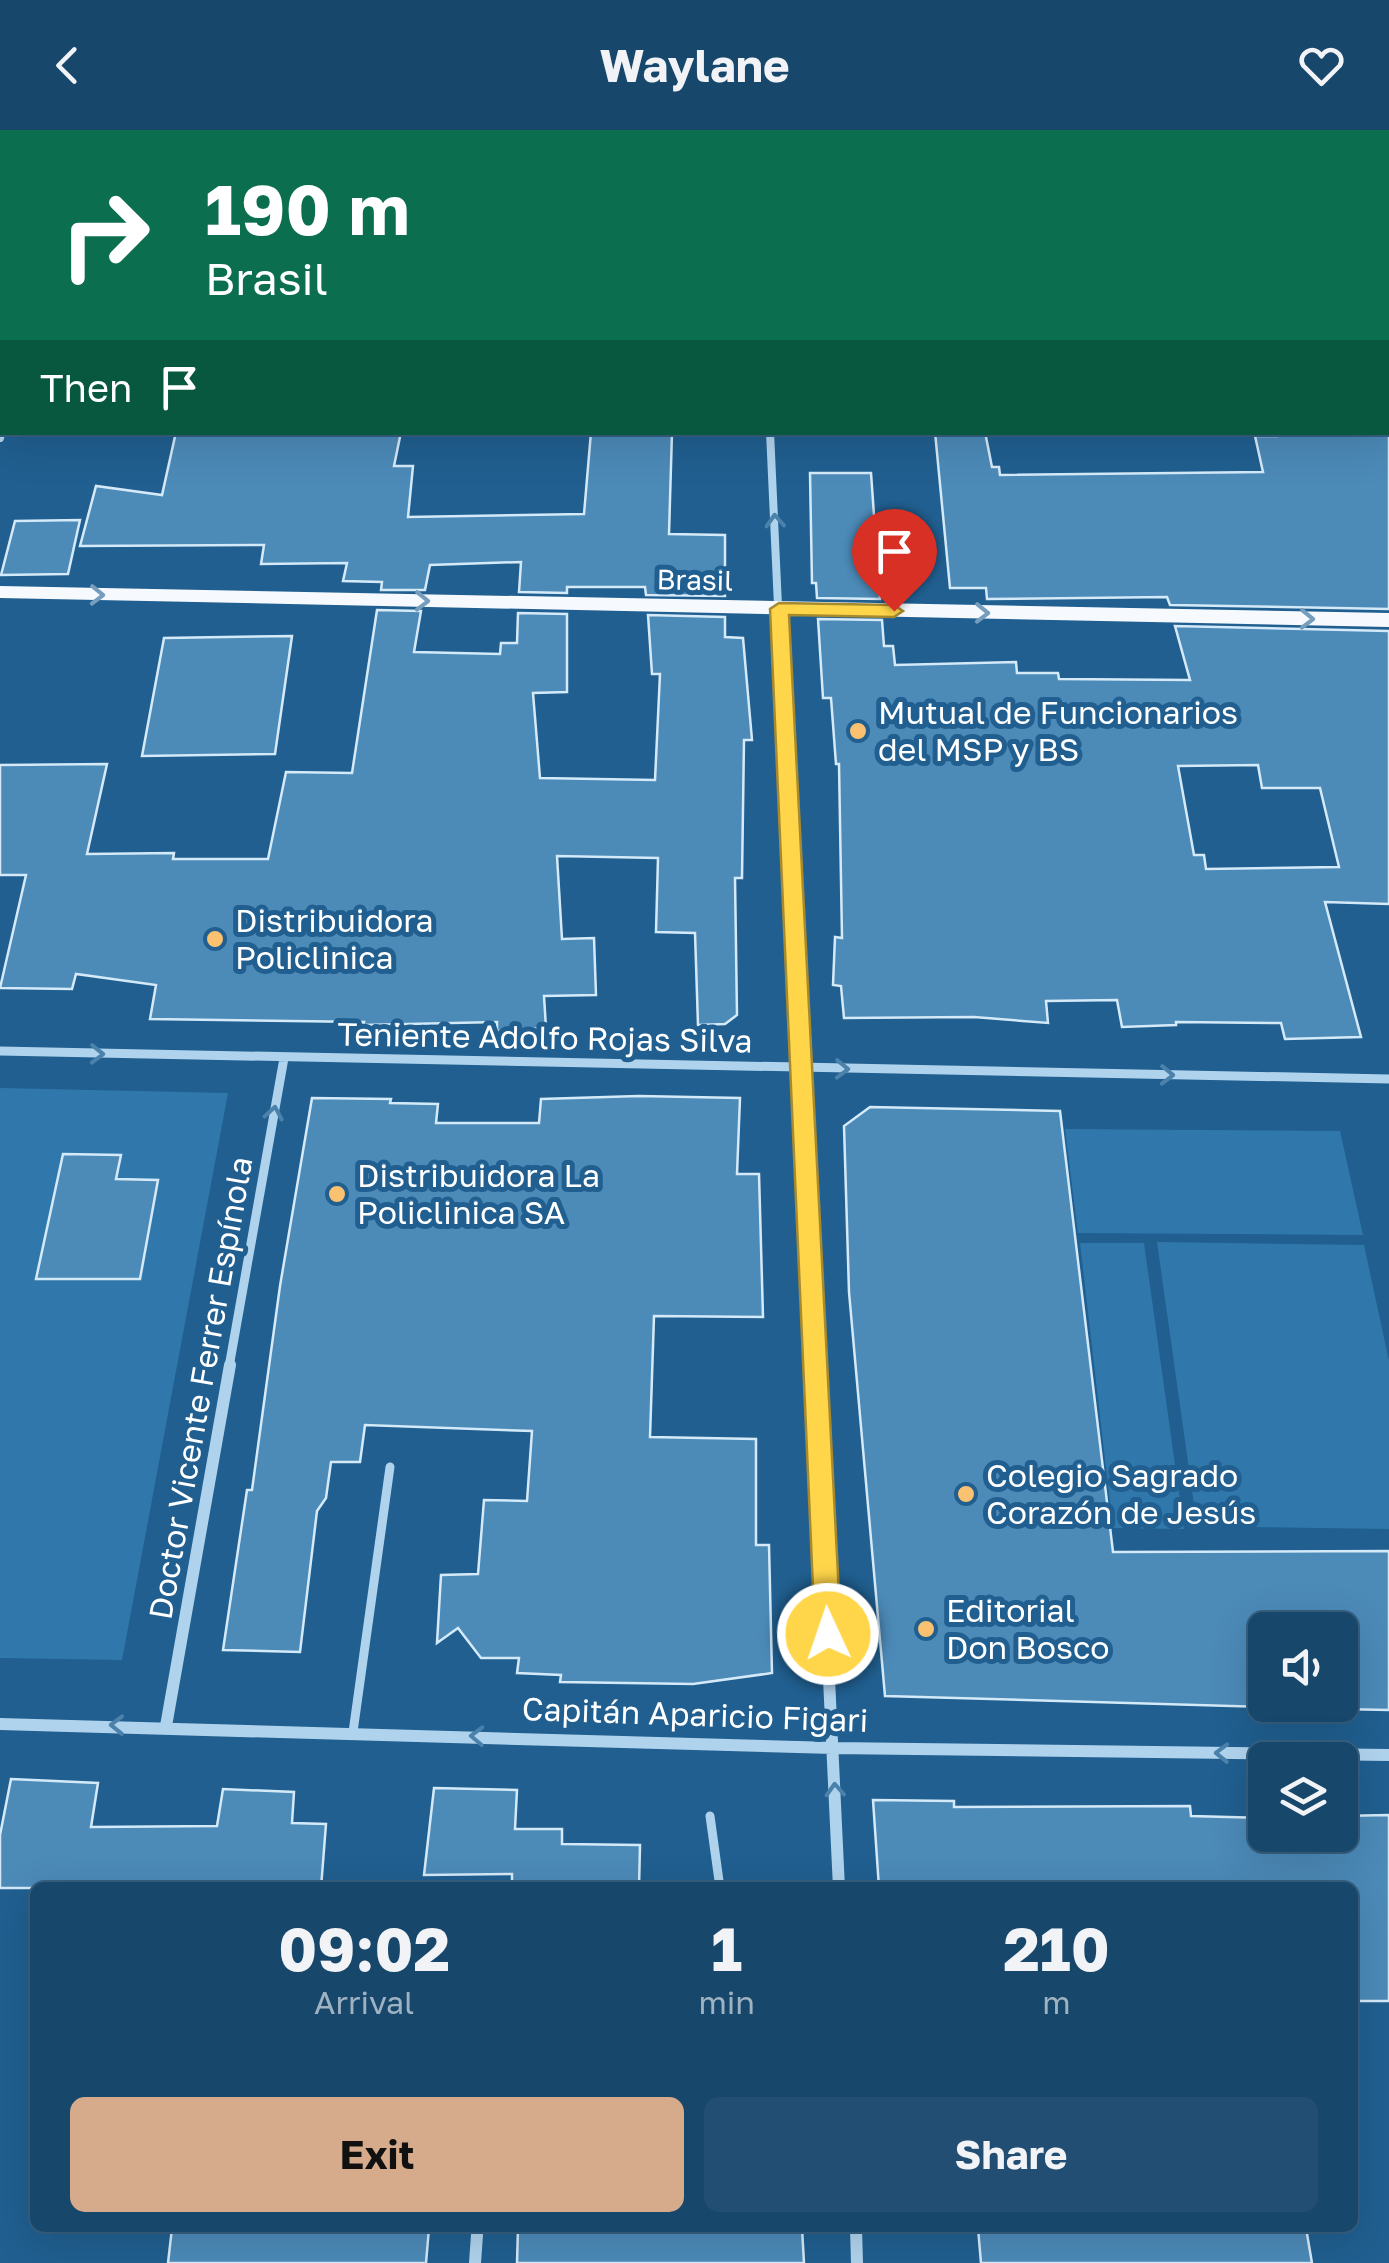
<!DOCTYPE html>
<html lang="en">
<head>
<meta charset="utf-8">
<style>
	body { margin:0; font-family:"Golos Text",sans-serif; background:#214e72; color:#f1f3f6; height:100vh; display:flex; flex-direction:column; font-size:38px; white-space:nowrap }
	* { box-sizing:border-box; margin:0 }
	p { font-size:32px; color:#9fb2c2 }
	.icon { flex:none; width:55px; height:55px; fill:none; stroke:currentColor; stroke-width:2; stroke-linecap:round; stroke-linejoin:round }
	.map { position:relative; flex:1; overflow:hidden }
	.panel { position:absolute; left:30px; top:1752px; width:1328px; height:350px; display:flex; flex-direction:column; background:#18476c; border-radius:15px; box-shadow:0 10px 40px #0002,0 0 0 2px #365f7f }
	.panel>* { flex:none }
	.hud { position:absolute; left:0px; top:0px; width:1390px; height:305px; box-shadow:0 10px 40px #0002,0 0 0 2px #365f7f; background:#0b6e4f; color:#fff; overflow:hidden }
	.tools { position:absolute; left:1248px; top:1482px; display:grid; gap:20px }
	.tools a { display:grid; place-items:center; width:110px; height:110px; border-radius:15px; background:#18476c; box-shadow:0 10px 40px #0002,0 0 0 2px #365f7f; font-size:50px }
	.pin { position:absolute; display:grid; place-items:center; width:85px; height:85px; color:#fff; margin:-102px -42px; border-radius:50% 50% 50% 0; rotate:-45deg; box-shadow:0 0 10px #0007 }
	.pin .icon { rotate:45deg }
	.me { position:absolute; width:110px; margin:-55px; rotate:357deg; stroke-linejoin:round; filter:drop-shadow(0 0 8px #0008) }
	.turn { display:flex; align-items:center; gap:35px; height:210px; padding:0 40px; font-size:45px }
	.turn .icon { width:130px; height:130px; stroke-width:2.5 }
	.turn b { display:block; font-size:70px; line-height:85px }
	.then { display:flex; align-items:center; height:95px; padding:0 40px; background:#0003; gap:20px; font-size:38px }
	.eta { display:flex; justify-content:space-evenly; align-items:center; height:170px; text-align:center }
	.eta b { font-size:60px; font-weight:700; line-height:70px }
	.cta { display:flex; gap:20px; margin-top:auto; padding:20px 40px }
	.cta a { flex:1; height:115px; border-radius:15px; background:#d6ab8b; color:#111; font-size:40px; font-weight:700; line-height:115px; text-align:center }
	.cta a+a { background:#214e72; color:#f1f3f6 }
	header { display:flex; justify-content:space-between; align-items:center; height:130px; padding:0 40px; background:#18476c; font-size:45px; font-weight:700 }
	.map>svg:first-child { display:block }
</style>
</head>
<body>
<header><svg class="icon" aria-label="back" viewBox="0 0 24 24"><path d="M15 5l-7 7 7 7"/></svg>Waylane<svg class="icon" aria-label="heart" viewBox="0 0 24 24"><path d="M12 20l-8-8c-3-5 5-10 8-4 3-6 11-1 8 4z"/></svg></header>
<div class="map">
<svg width="1389" height="2133" viewBox="0 0 1389 2133">
	<rect width="100%" height="100%" fill="#205f90"/>
	<path fill="#3078ab" d="M0 958 228 963 122 1530 0 1528Z
		M1065 999 1340 1001 1363 1105 1078 1103Z
		M1157 1112 1364 1115 1389 1231V1399L1197 1396Z
		M1080 1113H1144L1184 1399 1113 1398Z"/>
	<path fill="#4c8ab8" stroke="#d5eaf9" stroke-width="2.5" fill-rule="evenodd" d="M176 302H401L394 336H413L408 387 584 384 591 302H672L669 404 725 405V466L646 465 645 457H567V463L519 462 521 432 430 435 425 460H381L382 452 343 451 347 433 261 434 264 415 80 416 96 356 162 365Z
		M935 302H985L992 337H999L1000 345 1263 342 1255 306H1277L1276 302H1389V479L1170 475 1167 467 987 469 986 458H950Z
		M810 343H871L880 469 817 468 816 453H812Z
		M80 390 68 444 1 445 15 391Z
		M377 480 421 481 414 522 500 524 501 513H517L518 483 567 484V562L533 563 540 648 655 650 660 544H652L648 485 725 487V507L743 508 752 610H744L742 748H735L737 885 725 894 698 895 695 803 656 802 658 728 557 726 562 809 594 808 596 865 544 866 546 898 497 901V892L363 895 364 892 150 889 156 855 76 844 72 859 0 858 26 745H0V635L107 634 87 724 174 723 173 729H268L286 642 352 643Z
		M818 489 882 490 884 516H893L895 535 1016 532 1017 543H1058L1059 549 1190 550 1175 496 1389 501V774L1325 772 1361 907 1285 909 1281 893 1176 892V895L1122 897 1117 870 1046 871 1048 893 974 887 844 888 841 856 833 855 835 807 842 808 839 634H836L831 568H823ZM1258 635 1262 658H1320L1339 737 1206 739 1204 725H1194L1178 636Z
		M292 506 275 624 142 626 164 508Z
		M639 966 740 968 737 1044H759L763 1187 654 1186 650 1307 756 1309V1415H769L772 1543 693 1554 560 1552 561 1545 517 1543 519 1528H481L458 1498 437 1513 441 1445 478 1444 484 1370 527 1371 532 1301 365 1295 360 1332H331L326 1368 317 1381 300 1522 223 1520 247 1360H252L280 1156 312 968 391 969 390 973 438 974 436 993H539L541 969Z
		M870 977 1060 981 1113 1422 1389 1421V1580L1340 1579V1500H1265V1577L885 1566 849 1162 844 996Z
		M63 1024 121 1025 116 1049 158 1050 140 1149H36Z
		M11 1649 98 1653 91 1697 217 1696 223 1659 294 1662 292 1693 326 1694 321 1758H0V1705Z
		M434 1658 517 1660 515 1699H562V1714L640 1715 639 1758H512V1744L424 1745Z
		M873 1670 954 1671V1677L1190 1676 1191 1686 1265 1688V1705H1340V1686L1389 1685V1871H1352V1758H1131L1130 1752 879 1758Z
		M172 2098H429L426 2133H168Z
		M518 2098H802L804 2133H517Z
		M978 2098H1306L1312 2133H981Z"/>
	<g fill="none" stroke-linecap="round" stroke-linejoin="round">
		<path stroke="#b0d3ed" stroke-width="9" d="M353 1602 390 1337
			M710 1686 720 1758"/>
		<path stroke="#b0d3ed" stroke-width="8" d="M770 302 781 541
			M0 308 2 300"/>
		<path stroke="#b0d3ed" stroke-width="9" d="M781 539 814 1237
			M0 921 1389 949
			M229 1237 284 928"/>
		<path stroke="#b0d3ed" stroke-width="12" d="M814 1235 839 1758
			M0 1594 833 1618 1389 1625
			M166 1596 230 1235
			M856 2098 857 2133
			M475 2133 477 2105"/>
		<path fill="#f6faff" fill-rule="evenodd" d="M0 456 1389 483V497L0 468Z"/>
	</g>
	<defs><path id="oneway-chevron" d="M-2-3.5L2.5 0L-2 3.5" fill="none" stroke-width="1.6" stroke-linecap="round" stroke-linejoin="round" transform="scale(2.5)"/></defs>
	<g stroke="#4b82ac">
		<use href="#oneway-chevron" transform="translate(775 391) rotate(-93)"/>
		<use href="#oneway-chevron" transform="translate(97 924) rotate(1)"/>
		<use href="#oneway-chevron" transform="translate(842 939) rotate(1)"/>
		<use href="#oneway-chevron" transform="translate(1167 945) rotate(1)"/>
		<use href="#oneway-chevron" transform="translate(274 983) rotate(-80)"/>
		<use href="#oneway-chevron" transform="translate(117 1595) rotate(-179)"/>
		<use href="#oneway-chevron" transform="translate(477 1606) rotate(-178)"/>
		<use href="#oneway-chevron" transform="translate(1222 1623) rotate(-179)"/>
		<use href="#oneway-chevron" transform="translate(835 1660) rotate(-93)"/>
	</g>
	<g stroke="#769dbc">
		<use href="#oneway-chevron" transform="translate(97 465) rotate(1)"/>
		<use href="#oneway-chevron" transform="translate(422 471) rotate(1)"/>
		<use href="#oneway-chevron" transform="translate(982 483) rotate(1)"/>
		<use href="#oneway-chevron" transform="translate(1307 489) rotate(1)"/>
	</g>
	<path fill="#ffd54a" stroke="#a68a30" stroke-width="2.5" d="M779 473 894 475 903 481 894 487 789 485 841 1504 837 1513 828 1517 819 1513 815 1504 770 479Z"/>
	<g fill="#fac170" stroke="#205f90" stroke-width="4">
		<circle cx="858" cy="601" r="10"/>
		<circle cx="215" cy="809" r="10"/>
		<circle cx="337" cy="1064" r="10"/>
		<circle cx="966" cy="1364" r="10"/>
		<circle cx="926" cy="1499" r="10"/>
	</g>
	<g text-anchor="middle" stroke-width="10" stroke-linejoin="round" paint-order="stroke">
		<g font-size="28" fill="#fff" stroke="#205f90">
			<text transform="translate(695 450) rotate(1)" y="10">Brasil</text>
		</g>
		<g font-size="32" fill="#fff" stroke="#205f90" text-anchor="start">
			<text x="878" y="594">Mutual de Funcionarios<tspan x="878" dy="37">del MSP y BS</tspan></text>
			<text x="235" y="802">Distribuidora<tspan x="235" dy="37">Policlinica</tspan></text>
			<text x="357" y="1057">Distribuidora La<tspan x="357" dy="37">Policlinica SA</tspan></text>
			<text x="986" y="1357">Colegio Sagrado<tspan x="986" dy="37">Corazón de Jesús</tspan></text>
			<text x="946" y="1492">Editorial<tspan x="946" dy="37">Don Bosco</tspan></text>
		</g>
		<g font-size="32" fill="#fff" stroke="#205f90">
			<text transform="translate(545 908) rotate(1)" y="11">Teniente Adolfo Rojas Silva</text>
			<text transform="translate(201 1258) rotate(-80)" y="11">Doctor Vicente Ferrer Espínola</text>
			<text transform="translate(695 1585) rotate(2)" y="11">Capitán Aparicio Figari</text>
		</g>
	</g>
</svg>
<div class="tools">
<a><svg class="icon" aria-label="sound" viewBox="0 0 24 24"><path d="M4 9h4l5-4v14l-5-4H4zM17 9q2 3 0 6"/></svg></a>
<a><svg class="icon" aria-label="layers" viewBox="0 0 24 24"><path d="M12 4l9 5-9 5-9-5zM3 14l9 5 9-5"/></svg></a>
</div>
<div class="pin" style="left:894px;top:481px;background:#d93025"><svg class="icon" aria-label="arrive" viewBox="0 0 24 24"><path d="M6 21V4h12l-3 4 3 4H6"/></svg></div>
<svg class="me" style="left:828px;top:1504px" viewBox="-20 -20 40 40"><circle r="17" fill="#ffd54a" stroke="#fff" stroke-width="3"/><path d="M0-11L8 9 0 5-8 9z" fill="#fff"/></svg>
<div class="hud">
<div class="turn"><svg class="icon" aria-label="right" viewBox="0 0 24 24"><path d="M7 20v-9h11M14 6l5 5-5 5"/></svg><div><b>190 m</b>Brasil</div></div>
<div class="then">Then<svg class="icon" aria-label="arrive" viewBox="0 0 24 24"><path d="M6 21V4h12l-3 4 3 4H6"/></svg></div>
</div>
<section class="panel">
<div class="eta">
<div><b>09:02</b><p>Arrival</p></div>
<div><b>1</b><p>min</p></div>
<div><b>210</b><p>m</p></div>
</div>
<div class="cta"><a>Exit</a><a>Share</a></div>
</section>
</div>
</body>
</html>
